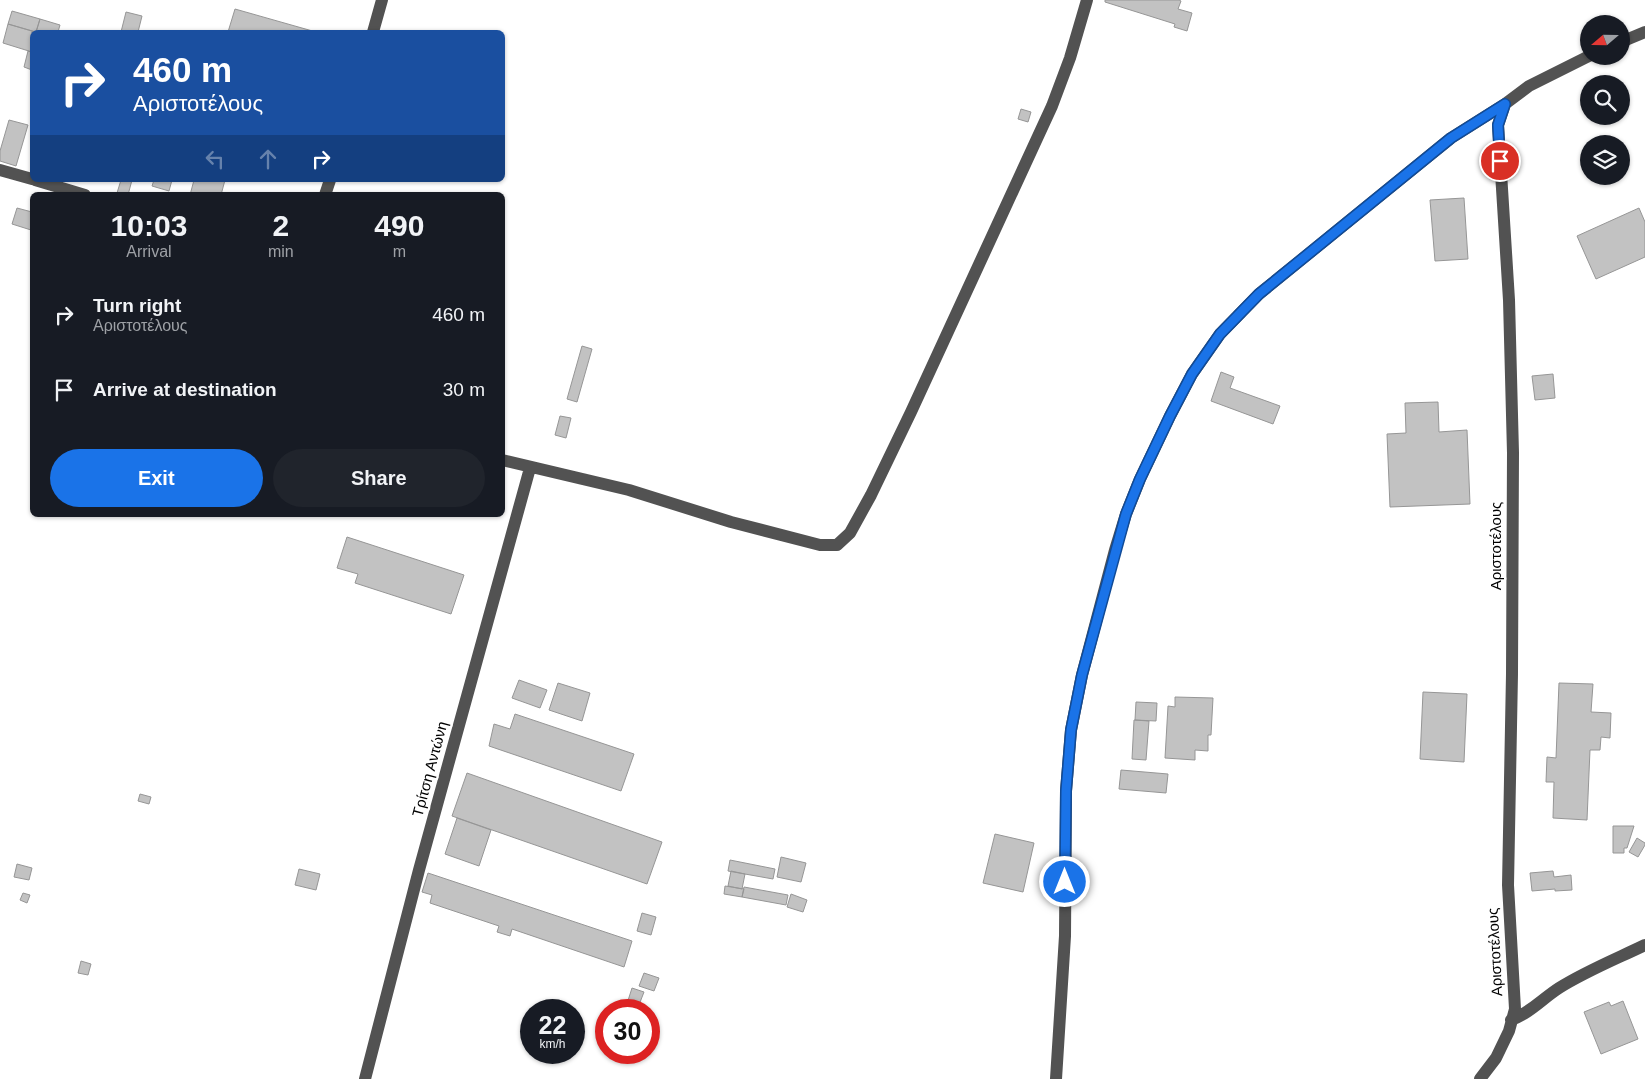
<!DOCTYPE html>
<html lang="en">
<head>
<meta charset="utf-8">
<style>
	body { margin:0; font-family:Arial,sans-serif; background:#20242c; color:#f1f3f6; height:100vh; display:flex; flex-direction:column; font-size:19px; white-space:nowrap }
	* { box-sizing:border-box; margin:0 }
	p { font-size:16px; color:#9ea1a6 }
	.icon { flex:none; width:28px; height:28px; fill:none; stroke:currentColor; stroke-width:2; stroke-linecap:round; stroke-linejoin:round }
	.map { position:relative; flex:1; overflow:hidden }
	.details { position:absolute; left:30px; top:192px; width:475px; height:325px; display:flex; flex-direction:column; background:#171b24; border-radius:8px; box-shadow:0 1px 4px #0004 }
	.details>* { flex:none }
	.banner { position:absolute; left:30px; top:30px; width:475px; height:152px; border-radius:8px; box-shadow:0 1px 4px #0004; background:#1a4fa0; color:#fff; overflow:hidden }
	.needle { width:32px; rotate:250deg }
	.fabs { position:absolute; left:1580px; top:15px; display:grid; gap:10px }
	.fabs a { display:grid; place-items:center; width:50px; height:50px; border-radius:50%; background:#171b24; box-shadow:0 1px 4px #0004; font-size:25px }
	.speed { position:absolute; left:520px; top:999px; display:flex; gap:10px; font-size:25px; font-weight:700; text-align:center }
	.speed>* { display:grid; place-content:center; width:65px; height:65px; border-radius:50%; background:#171b24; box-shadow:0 1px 4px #0004; line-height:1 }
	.speed small { font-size:12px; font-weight:400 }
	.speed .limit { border:8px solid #d22; background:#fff; color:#111 }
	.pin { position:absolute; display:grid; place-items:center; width:42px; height:42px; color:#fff; margin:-21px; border:2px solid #fff; border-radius:50%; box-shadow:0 1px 5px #0007 }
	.me { position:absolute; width:55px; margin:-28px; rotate:0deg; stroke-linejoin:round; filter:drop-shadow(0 0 4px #0008) }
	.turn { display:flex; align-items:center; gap:18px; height:105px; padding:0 20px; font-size:22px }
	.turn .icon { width:65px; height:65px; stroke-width:2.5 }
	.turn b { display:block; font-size:35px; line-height:42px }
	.lanes { display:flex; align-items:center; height:48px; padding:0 20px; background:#0003; justify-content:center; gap:25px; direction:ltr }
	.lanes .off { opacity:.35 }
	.eta { display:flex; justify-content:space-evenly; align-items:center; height:85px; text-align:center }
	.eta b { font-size:30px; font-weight:700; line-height:35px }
	.primary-button { display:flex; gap:10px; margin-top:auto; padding:10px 20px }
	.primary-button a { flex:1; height:58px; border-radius:30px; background:#1a73e8; color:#fff; font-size:20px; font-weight:700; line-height:58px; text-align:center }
	.primary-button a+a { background:#20242c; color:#f1f3f6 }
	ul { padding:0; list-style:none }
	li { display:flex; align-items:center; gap:15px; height:75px; padding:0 20px }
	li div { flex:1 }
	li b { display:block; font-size:19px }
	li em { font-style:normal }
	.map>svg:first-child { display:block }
</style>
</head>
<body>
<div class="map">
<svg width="1645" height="1079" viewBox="0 0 1645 1079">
	<rect width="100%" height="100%" fill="#fff"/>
	<path fill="#c2c2c2" stroke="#969696" d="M1105 0H1179L1181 1 1178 9 1192 13 1187 31 1174 27 1175 24 1105 2Z
		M235 9 316 32H228Z
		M12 11 40 19 36 32 8 24Z
		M126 12 142 16 138 32H121Z
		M40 19 60 25 58 32H36Z
		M8 24 35 32H32V52L3 43Z
		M28 51 32 52V70L24 67Z
		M1021 109 1031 112 1028 122 1018 119Z
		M9 120 28 125 16 166 0 161V151Z
		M121 180H132L128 195 117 193Z
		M154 180H172L169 191 152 186Z
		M194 180H225L221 195H190Z
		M1464 198 1468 259 1435 261 1430 200Z
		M17 208 32 212 31 230 12 224Z
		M1639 208 1645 222V257L1596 279 1577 236Z
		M582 346 592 349 577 402 567 399Z
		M1221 372 1234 377 1230 388 1280 406 1273 424 1211 401Z
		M1553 374 1555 398 1535 400 1532 376Z
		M1438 402 1439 432 1467 430 1470 504 1390 507 1387 434 1406 433 1405 403Z
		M560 416 571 418 566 438 555 435Z
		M347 537 464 575 451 614 355 583 358 574 337 568Z
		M519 680 547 690 540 708 512 698Z
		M558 683 590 693 582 721 549 710Z
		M1559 683 1593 684 1591 712 1611 713 1610 738 1601 737 1600 750H1590L1587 820 1553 818 1554 782H1546L1547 757 1556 758Z
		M1423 692 1467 694 1464 762 1420 759Z
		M1175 697 1213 698 1211 735H1208V751L1195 750V760L1165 758 1168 706 1175 707Z
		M1136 702 1157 703 1156 721 1135 720Z
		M515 714 634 754 621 791 489 746 494 724 510 729Z
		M1134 720 1149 721 1146 760 1132 759Z
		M1121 770 1168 774 1166 793 1119 789Z
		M467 773 662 842 647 884 452 816Z
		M140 794 151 797 149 804 138 801Z
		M457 818 491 830 479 866 445 854Z
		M1613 826H1634L1627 848H1624V853H1613Z
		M995 834 1034 843 1023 892 983 883Z
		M1637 838 1645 843V845L1638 857 1629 852Z
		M781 857 806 863 801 882 777 877Z
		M730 860 775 869 773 879 728 871Z
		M17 864 32 868 29 880 14 877Z
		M299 869 320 874 316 890 295 885Z
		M731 871 745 874 742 889 728 886Z
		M1553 871 1554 877 1571 875 1572 890 1555 891V889L1532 891 1530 873Z
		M428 873 632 941 624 967 512 929 510 936 497 932 499 926 430 903 432 895 422 892Z
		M725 886 744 889 742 897 724 894Z
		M744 887 788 895 786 905 742 897Z
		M23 893 30 895 27 903 20 900Z
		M791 894 807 900 803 912 787 907Z
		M642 913 656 917 651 935 637 931Z
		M81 961 91 964 88 975 78 973Z
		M644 973 659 978 654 991 639 986Z
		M632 988 644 992 637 1010H625Z
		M1623 1001 1638 1039 1601 1054 1584 1012 1609 1002 1611 1006Z"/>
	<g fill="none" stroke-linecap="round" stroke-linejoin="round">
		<path stroke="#525252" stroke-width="12" d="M373 32 382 0
			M1621 42 1645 32
			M0 170 32 179
			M35 180 85 195
			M325 195 330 180
			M502 460 629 490 731 522 820 545H837L850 533 871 495 911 412 1052 106 1070 58 1087 0
			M1511 1020C1530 1013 1542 999 1559 988 1586 971 1616 959 1645 945
			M365 1079 419 870 530 468
			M1056 1079 1065 936 1066 791 1071 730 1082 675 1115 550 1126 514 1140 479 1170 416 1192 374 1220 334 1259 294 1451 138 1505 104
			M1480 1079 1496 1058 1509 1031 1515 1009 1508 885 1512 674 1513 453 1509 300 1498 125 1505 104 1529 86 1589 56"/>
	</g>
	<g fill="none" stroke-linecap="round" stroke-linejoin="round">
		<defs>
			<path id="route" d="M1065 882 1066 791 1071 730 1082 675 1126 514 1140 479 1170 416 1192 374 1220 334 1259 294 1451 138 1505 104 1498 125 1500 161"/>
		</defs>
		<use href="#route" stroke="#114b97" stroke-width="12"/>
		<use href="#route" stroke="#1a73e8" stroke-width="9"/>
	</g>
	<g text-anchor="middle" stroke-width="4.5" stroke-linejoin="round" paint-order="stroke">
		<g font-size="15" fill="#000" stroke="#fff">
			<text transform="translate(1496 546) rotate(-90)" y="5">Αριστοτέλους</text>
			<text transform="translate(430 769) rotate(-75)" y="5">Τρίτση Αντώνη</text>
			<text transform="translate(1495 952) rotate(-93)" y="5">Αριστοτέλους</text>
		</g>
	</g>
</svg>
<div class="fabs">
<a><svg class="needle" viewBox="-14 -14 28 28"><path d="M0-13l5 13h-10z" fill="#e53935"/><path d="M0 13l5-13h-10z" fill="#9ea1a6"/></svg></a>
<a><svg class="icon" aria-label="search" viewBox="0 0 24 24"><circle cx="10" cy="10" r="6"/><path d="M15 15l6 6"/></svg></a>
<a><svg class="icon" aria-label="layers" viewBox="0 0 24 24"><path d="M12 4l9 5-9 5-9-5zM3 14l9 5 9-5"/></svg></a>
</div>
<div class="speed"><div>22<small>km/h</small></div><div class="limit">30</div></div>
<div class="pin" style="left:1500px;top:161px;background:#d93025"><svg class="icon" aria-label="arrive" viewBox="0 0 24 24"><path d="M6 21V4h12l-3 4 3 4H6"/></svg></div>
<svg class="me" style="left:1065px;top:882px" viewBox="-20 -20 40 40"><circle r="17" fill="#1a73e8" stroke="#fff" stroke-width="3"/><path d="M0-11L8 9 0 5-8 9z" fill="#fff"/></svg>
<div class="banner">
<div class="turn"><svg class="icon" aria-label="right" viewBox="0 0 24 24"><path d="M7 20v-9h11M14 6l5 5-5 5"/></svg><div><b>460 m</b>Αριστοτέλους</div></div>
<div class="lanes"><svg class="icon off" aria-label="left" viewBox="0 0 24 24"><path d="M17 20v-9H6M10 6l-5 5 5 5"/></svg><svg class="icon off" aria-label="ahead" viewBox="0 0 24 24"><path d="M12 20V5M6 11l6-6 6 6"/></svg><svg class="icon" aria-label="right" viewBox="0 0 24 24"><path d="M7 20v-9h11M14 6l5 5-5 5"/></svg></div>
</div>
<section class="details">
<div class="eta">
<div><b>10:03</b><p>Arrival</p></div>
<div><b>2</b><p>min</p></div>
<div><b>490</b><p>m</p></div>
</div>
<ul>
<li><svg class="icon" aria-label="right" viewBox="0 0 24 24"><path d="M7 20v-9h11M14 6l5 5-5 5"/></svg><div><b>Turn right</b><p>Αριστοτέλους</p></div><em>460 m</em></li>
<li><svg class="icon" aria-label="arrive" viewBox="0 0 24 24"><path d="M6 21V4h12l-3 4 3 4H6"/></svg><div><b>Arrive at destination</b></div><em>30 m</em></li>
</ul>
<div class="primary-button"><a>Exit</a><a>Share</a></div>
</section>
</div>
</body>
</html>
